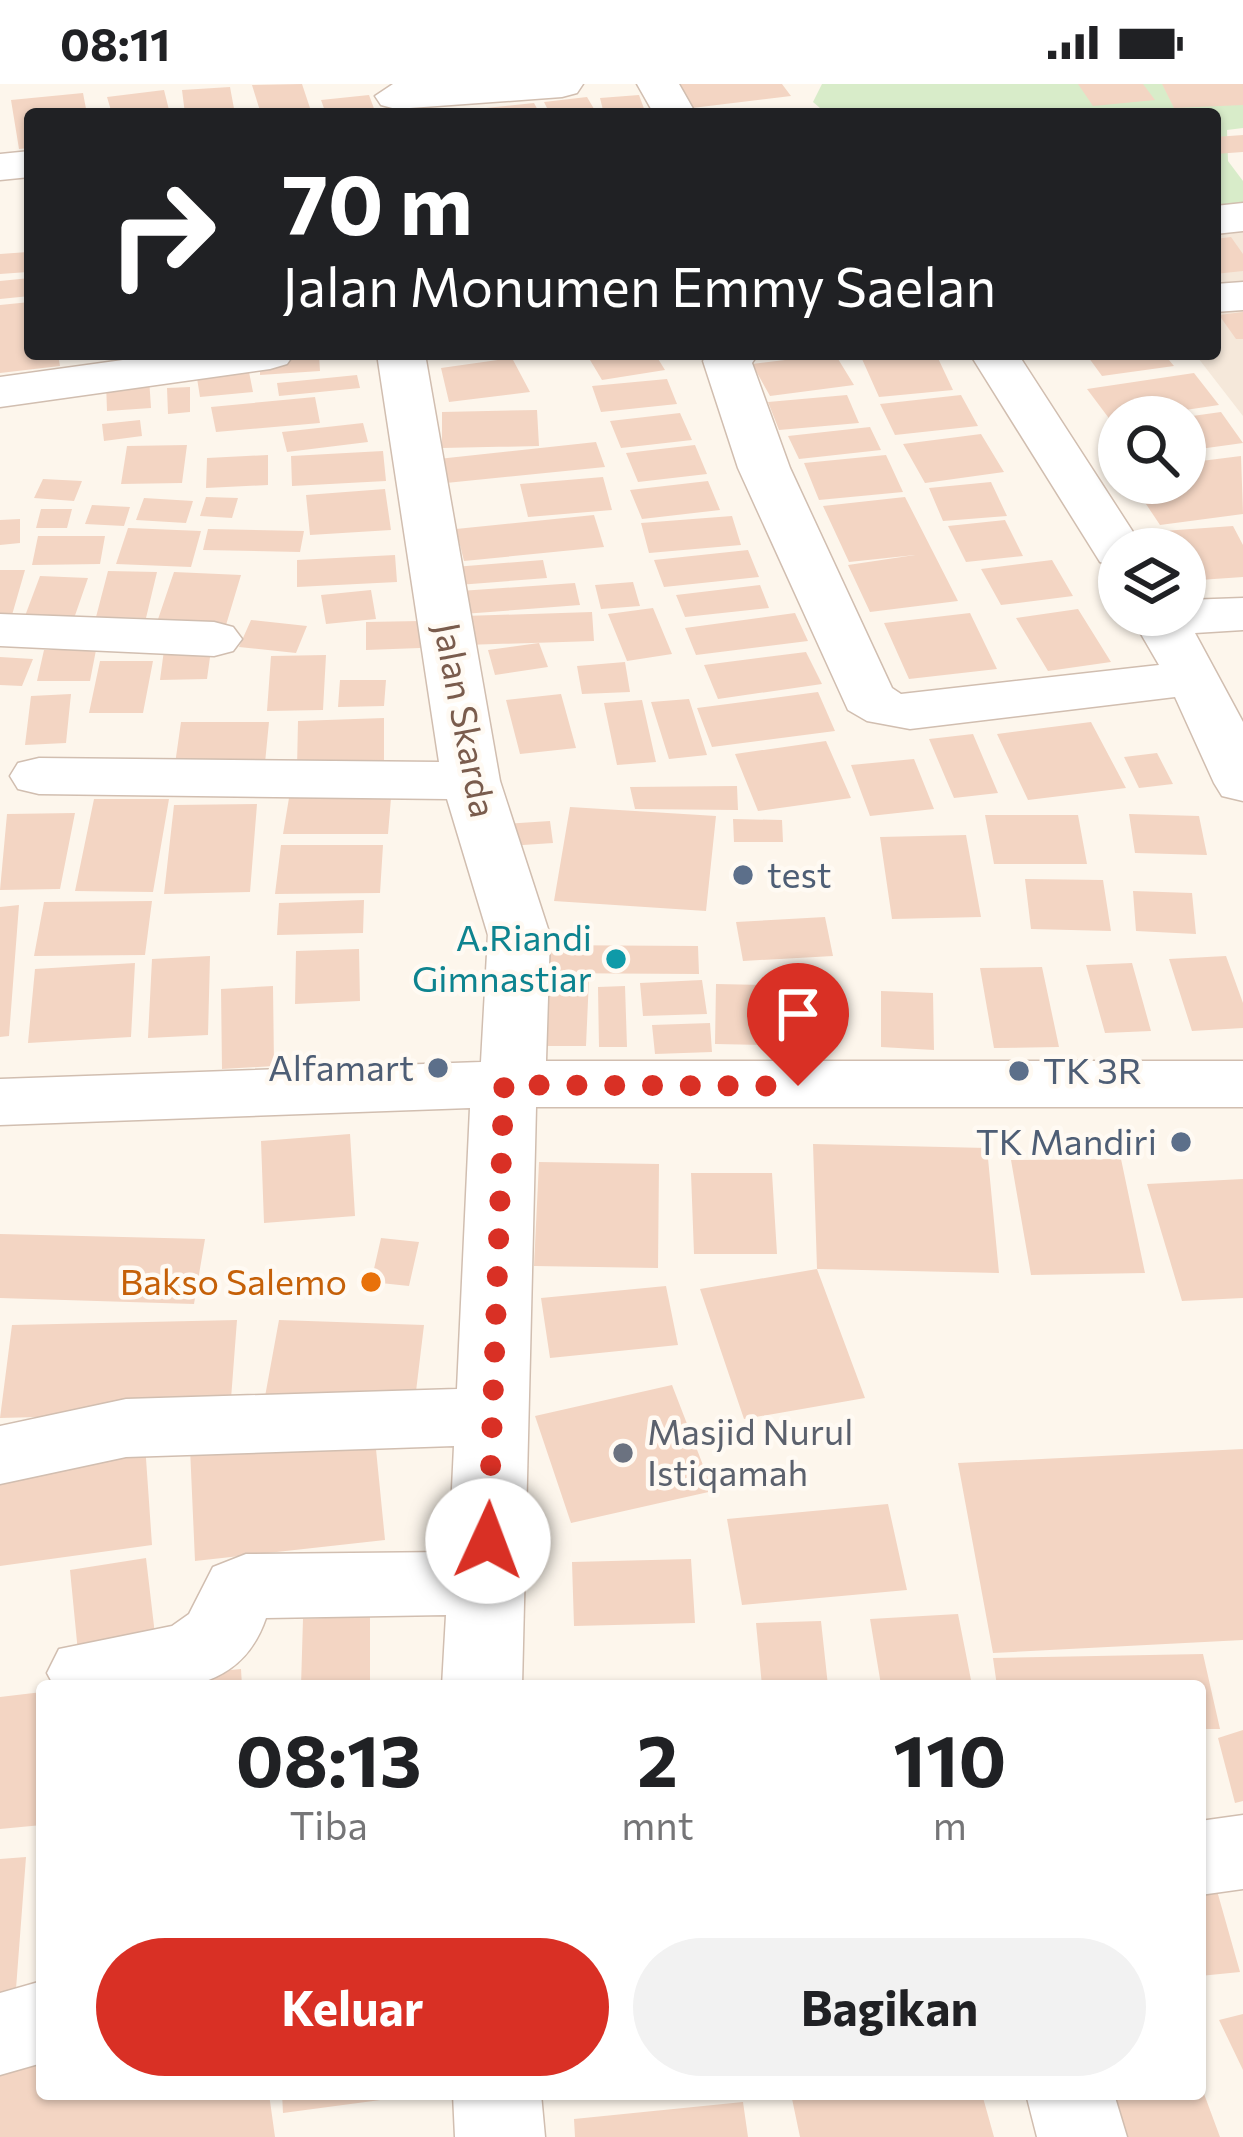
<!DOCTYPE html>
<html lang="id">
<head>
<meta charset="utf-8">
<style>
	body { margin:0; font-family:Commissioner,sans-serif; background:#f2f2f2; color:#202124; height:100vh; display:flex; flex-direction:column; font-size:45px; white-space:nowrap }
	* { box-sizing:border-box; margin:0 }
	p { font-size:39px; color:#757577 }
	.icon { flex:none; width:66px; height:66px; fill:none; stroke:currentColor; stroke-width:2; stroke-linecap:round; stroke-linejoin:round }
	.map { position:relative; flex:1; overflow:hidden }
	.sheet { position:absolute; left:36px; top:1596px; width:1170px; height:420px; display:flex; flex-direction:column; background:#fff; border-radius:12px; box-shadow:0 3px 9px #0004 }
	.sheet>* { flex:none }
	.guide { position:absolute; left:24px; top:24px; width:1197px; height:252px; border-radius:12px; box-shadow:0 3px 9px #0004; background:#202124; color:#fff; overflow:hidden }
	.buttons { position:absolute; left:1098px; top:312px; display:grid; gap:24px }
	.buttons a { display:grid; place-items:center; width:108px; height:108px; border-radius:50%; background:#fff; box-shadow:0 3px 9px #0004; font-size:60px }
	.pin { position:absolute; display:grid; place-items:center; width:102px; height:102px; color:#fff; margin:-123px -51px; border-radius:50% 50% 50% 0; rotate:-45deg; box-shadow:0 0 12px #0007 }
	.pin .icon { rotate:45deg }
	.me { position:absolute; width:132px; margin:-66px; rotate:2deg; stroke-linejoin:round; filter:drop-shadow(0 0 9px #0008) }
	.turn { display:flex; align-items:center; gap:42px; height:252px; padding:0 60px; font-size:54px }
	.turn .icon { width:156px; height:156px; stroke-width:2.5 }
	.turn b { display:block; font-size:84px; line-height:102px }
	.eta { display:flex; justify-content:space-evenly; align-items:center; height:204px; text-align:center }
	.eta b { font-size:72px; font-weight:700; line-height:84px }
	.action { display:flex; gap:24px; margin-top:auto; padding:24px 60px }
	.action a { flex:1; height:138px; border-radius:72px; background:#d93025; color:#fff; font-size:48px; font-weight:700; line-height:138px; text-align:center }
	.action a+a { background:#f2f2f2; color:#202124 }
	.status { display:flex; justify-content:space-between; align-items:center; height:84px; padding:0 60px; background:#fff; direction:ltr }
	.status svg { height:33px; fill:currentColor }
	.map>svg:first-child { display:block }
</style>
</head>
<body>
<div class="status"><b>08:11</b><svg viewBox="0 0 49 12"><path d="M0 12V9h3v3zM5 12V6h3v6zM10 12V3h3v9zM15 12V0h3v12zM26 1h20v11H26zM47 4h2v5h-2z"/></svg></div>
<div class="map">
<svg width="1243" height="2053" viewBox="0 0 1243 2053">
	<rect width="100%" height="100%" fill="#fdf6ec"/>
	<path fill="#f5e8da" d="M1243 138V332L1195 270H1215V141Z"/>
	<path fill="#d8ecc9" d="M822 0H1243V44L1227 46 1228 77 1243 97V144L1215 147V30H827L813 18Z"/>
	<path fill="#f3d5c3" d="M302 0 312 30H261L252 1Z
		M676 0H782L791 12 692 24Z
		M1078 0H1143L1155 16 1093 22Z
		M1162 0H1243V21L1174 24Z
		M230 3 235 30H185L182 6Z
		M164 6 170 30H112L107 13Z
		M83 9 87 30H30V64L19 65 11 16Z
		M369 11 376 30H326L321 16Z
		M639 11 646 30H604L600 14Z
		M587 13 597 30H550L544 18Z
		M534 19 540 30H489L486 24Z
		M1243 51V68L1215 70V53Z
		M1231 153 1243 170V187L1215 190V155Z
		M28 168V188L0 190V170Z
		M30 194V212L0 215V197Z
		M30 218V270H58L60 282 0 289V221Z
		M1243 228V255H1236L1219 231Z
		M628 270H655L665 286 602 296 590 276Z
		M835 270 854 301 770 312 752 280Z
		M936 270 953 306 879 313 862 275Z
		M1086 270H1164L1174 282 1102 292Z
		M319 271 320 287 260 291V274Z
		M512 274 530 308 449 318 441 284Z
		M248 283 253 308 200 313 196 288Z
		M1194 289 1219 321 1111 337 1087 305Z
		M357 291 360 304 279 312 277 299Z
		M149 294 151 324 107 327 106 298Z
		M667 295 677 320 601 328 592 302Z
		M190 303V328L168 330 167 304Z
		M847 311 859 339 779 346 768 318Z
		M961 311 978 342 895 351 880 320Z
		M315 313 320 339 216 348 211 323Z
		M537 326 539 362 442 364V328Z
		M1221 328 1243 359 1185 367V333Z
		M680 329 692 356 621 364 610 337Z
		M140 336 142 352 104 357 102 340Z
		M363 339 368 358 287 368 282 348Z
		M870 343 881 366 799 375 788 352Z
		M981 350 1004 388 925 399 903 360Z
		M596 358 605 383 446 399 438 375Z
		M187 361 182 399 121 400 127 362Z
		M695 361 707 390 638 398 626 369Z
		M383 367 386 397 292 402 291 372Z
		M268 371V401L206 404 207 374Z
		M886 371 903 408 819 416 804 379Z
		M1241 372 1243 430 1160 441 1132 399H1185V379Z
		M603 393 612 426 528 433 520 400Z
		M43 395 82 397 74 417 34 414Z
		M708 397 720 426 642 435 630 406Z
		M991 398 1007 432 943 437 929 404Z
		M385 405 391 446 310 451 306 411Z
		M206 413 238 414 232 434 200 432Z
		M905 413 958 517 870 528 848 481 915 471 849 478 823 422Z
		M144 414 193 417 186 439 136 436Z
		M92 421 130 423 124 442 85 440Z
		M41 425H72L67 444H36Z
		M594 431 604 463 464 477 456 445Z
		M732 432 741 461 649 469 641 439Z
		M20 435V459L0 461V436Z
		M1005 436 1023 472 966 478 948 442Z
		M1233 442 1243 461V493L1185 497V465H1157L1149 448Z
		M128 444 201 447 191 483 116 480Z
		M208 445 304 447 300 468 203 466Z
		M38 452H105L100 480 32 481Z
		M748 466 759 493 664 503 654 476Z
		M395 471 397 498 297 503V476Z
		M543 476 547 494 458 501 454 483Z
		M1052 476 1073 512 1001 521 981 485Z
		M0 486H25L12 531 0 530Z
		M108 487 157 488 146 534 96 533Z
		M174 488 241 491 223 551 154 547Z
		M40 492 88 494 71 543 22 540Z
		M633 498 640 522 601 525 595 501Z
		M575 499 580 521 463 530 460 507Z
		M760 501 769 524 685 533 676 511Z
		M371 506 376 535 326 540 321 511Z
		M653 524 672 570 627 577 608 530Z
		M1078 525 1111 578 1048 587 1016 534Z
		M592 528 594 557 465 561 464 532Z
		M795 529 808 557 696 571 685 544Z
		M970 529 997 585 909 595 884 539Z
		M251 536 307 542 296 569 239 563Z
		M420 537V564L366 566V538Z
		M539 559 548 583 495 591 488 566Z
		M44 566H96L90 597H37Z
		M164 566H211L207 595 160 596Z
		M806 568 822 600 718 615 704 581Z
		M326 571 323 626 267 627 271 572Z
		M0 573 33 575 22 602 0 601Z
		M100 577H153L143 629H89Z
		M625 578 630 608 582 610 577 582Z
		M340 596H386L384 622 338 623Z
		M818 608 835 647 712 663 697 624Z
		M71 610 66 659 25 661 31 612Z
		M561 610 576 664 520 670 506 616Z
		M689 615 707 671 669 675 651 618Z
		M642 616 656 678 617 681 604 619Z
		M384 634V681L297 685 298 637Z
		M181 638H269L265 679 175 680Z
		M1091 638 1126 704 1028 716 997 650Z
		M973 650 998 709 954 714 929 655Z
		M826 657 851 714 758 727 735 670Z
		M1157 669 1173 700 1139 704 1124 673Z
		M914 675 934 725 870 732 851 681Z
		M737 702 738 726 635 725 630 703Z
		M289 714H391L388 750H283Z
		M94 715H169L153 808 75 807Z
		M257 720 250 808 164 810 174 721Z
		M570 723 716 732 706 827 554 817Z
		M75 729 60 805 0 806 7 730Z
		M1129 730 1199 732 1207 771 1135 769Z
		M985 731H1078L1087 780H994Z
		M733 735 782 736 783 758H734Z
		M550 737 553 759 508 762 505 740Z
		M966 751 981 833 892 835 880 753Z
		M281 761H383L380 809 275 810Z
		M1025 795 1103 796 1111 847 1031 845Z
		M1133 807 1192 809 1196 850 1136 847Z
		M364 816 363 849 277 851 279 819Z
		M152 817 145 871 34 872 44 818Z
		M19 821 9 952 0 953V823Z
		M825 833 833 872 743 877 736 838Z
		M534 861 698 862 699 890 532 889Z
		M359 865 360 917 295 920 296 867Z
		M210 872 208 951 148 954 152 875Z
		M1226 872 1243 919V944L1192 947 1169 875Z
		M135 879 131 953 28 959 35 885Z
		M1132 879 1151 947 1105 949 1086 881Z
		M1042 883 1059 963 994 964 980 884Z
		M537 893 589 894 586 962H533Z
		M702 896 707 930 643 932 640 899Z
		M716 900 765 901 764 961 715 960Z
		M273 902 274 982 222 985 221 905Z
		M625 902 627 963H599L598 903Z
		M881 907 933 909 934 966 881 963Z
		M710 939 712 968 655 970 652 941Z
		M350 1050 355 1132 264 1139 261 1057Z
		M813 1060 987 1064 999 1189 817 1185Z
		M1121 1075 1145 1189 1031 1191 1011 1076Z
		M539 1078 659 1080 658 1184 534 1182Z
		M691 1089H772L777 1170H694Z
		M1243 1095V1214L1182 1217 1147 1100Z
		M0 1150 205 1155 194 1220 0 1214Z
		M381 1154 419 1158 409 1202 371 1198Z
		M817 1185 865 1314 744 1335 700 1205Z
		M666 1202 678 1261 550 1274 541 1214Z
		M237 1236 230 1328 0 1334 12 1241Z
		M279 1236 424 1241 414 1324 264 1318Z
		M672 1301 713 1407 571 1439 535 1332Z
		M374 1345 385 1456 195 1477 190 1364Z
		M145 1360 152 1461 0 1482V1380Z
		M1243 1365V1556L993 1569 958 1379Z
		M888 1420 907 1506 742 1521 727 1435Z
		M146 1474 158 1576 80 1589 70 1486Z
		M691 1475 695 1539 574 1542 572 1478Z
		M958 1530 971 1596 881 1601 870 1535Z
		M370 1532V1602H301L303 1535Z
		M821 1537 828 1602H762L756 1539Z
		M1203 1570 1220 1645H1200V1602H997L993 1574Z
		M241 1585 242 1602H96V1599Z
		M42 1608V1741L0 1745V1613Z
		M1243 1646V1717L1235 1719 1218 1654Z
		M26 1773 14 1931 0 1932V1775Z
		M1210 1782 1240 1888 1200 1892V1783Z
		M1243 1930V1986L1219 1936Z
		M42 1979V2010H269L275 2053H0V1987Z
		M1200 1999 1220 2053H1126L1110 2010H1200Z
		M282 2010H403V2013L283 2029Z
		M791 2010H982L994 2053H800Z
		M743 2018 748 2053H575L574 2035Z"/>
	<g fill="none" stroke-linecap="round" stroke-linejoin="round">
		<defs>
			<path id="minor" d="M393 0H583L577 9 562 13 396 25 381 21 375 12Z
				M637 0H679L696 30H654Z
				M30 67V93L0 96V70Z
				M1243 119V147L1215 150V122Z
				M1243 198V226L1215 228V200Z
				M166 270H294L287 280 270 285 0 323V293Z
				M377 270H425L500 697 550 851 546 977H1243V1023H536L522 1602H442L446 1531 266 1534C234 1628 135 1602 54 1602L47 1589 59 1565 172 1542 189 1530 213 1483 246 1470 449 1468 454 1362 126 1373 0 1400V1342L126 1315 457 1305 470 1024 0 1041V995L481 978 488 851 447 715 39 710 18 705 10 692 18 679 39 674 439 678Z
				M708 270H758L752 279 790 384 892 604 901 610 1159 581 1130 531H1185V516L1243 514V546L1195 549 1243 638V717L1222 712 1214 699 1175 613 910 645 867 637 848 626 738 384 703 277Z
				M970 270H1018L1144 465H1119V483L1100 478Z
				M0 530 214 538 233 543 242 555 233 567 214 572 0 562Z
				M1243 1731V1805L1200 1811V1737Z
				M42 1897V1979L0 1991V1909Z
				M453 2010H541L545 2053H455Z
				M1026 2010H1114L1127 2053H1037Z"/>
		</defs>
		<use href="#minor" stroke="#d1beb0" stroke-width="3"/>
		<use href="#minor" fill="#fff" fill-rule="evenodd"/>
	</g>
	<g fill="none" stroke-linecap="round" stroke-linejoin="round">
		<path stroke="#d93025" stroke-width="21" stroke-dasharray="0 37.8" d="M488 1457 504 1001 798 1002"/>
	</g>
	<g fill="#5c6f8a" stroke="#fffaf3" stroke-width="4.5">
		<circle cx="743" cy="791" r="12"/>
		<circle cx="438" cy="984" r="12"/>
		<circle cx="1019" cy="987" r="12"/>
		<circle cx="1181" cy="1058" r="12"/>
	</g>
	<circle fill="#0f9aa8" stroke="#fffaf3" stroke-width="4.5" cx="616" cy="875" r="12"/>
	<circle fill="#e8710a" stroke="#fffaf3" stroke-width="4.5" cx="371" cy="1198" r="12"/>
	<circle fill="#6b7280" stroke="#fffaf3" stroke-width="4.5" cx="623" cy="1369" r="12"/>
	<g text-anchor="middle" stroke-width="9" stroke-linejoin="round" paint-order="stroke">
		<g font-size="36" fill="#7a5c4d" stroke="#fffaf3">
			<text transform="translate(465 636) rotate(79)" y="13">Jalan Skarda</text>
		</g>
		<g font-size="36" fill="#4e5e75" stroke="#fffaf3" text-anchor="start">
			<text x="767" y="804">test</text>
			<text x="414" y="997" text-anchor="end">Alfamart</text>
			<text x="1043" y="1000">TK 3R</text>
			<text x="1157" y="1071" text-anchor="end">TK Mandiri</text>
		</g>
		<g font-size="36" fill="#0d838f" stroke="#fffaf3" text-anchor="end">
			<text x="592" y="867">A.Riandi<tspan x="592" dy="41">Gimnastiar</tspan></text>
		</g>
		<g font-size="36" fill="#c56008" stroke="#fffaf3" text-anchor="end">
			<text x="347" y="1211">Bakso Salemo</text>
		</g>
		<g font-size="36" fill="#5b616d" stroke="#fffaf3" text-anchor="start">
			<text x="647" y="1361">Masjid Nurul<tspan x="647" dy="41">Istiqamah</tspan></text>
		</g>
	</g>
</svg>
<div class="buttons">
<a><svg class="icon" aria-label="search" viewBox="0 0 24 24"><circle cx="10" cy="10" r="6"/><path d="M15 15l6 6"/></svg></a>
<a><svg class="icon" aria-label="layers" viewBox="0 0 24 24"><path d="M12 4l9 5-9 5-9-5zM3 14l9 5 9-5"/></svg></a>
</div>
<div class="pin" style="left:798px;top:1002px;background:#d93025"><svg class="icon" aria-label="arrive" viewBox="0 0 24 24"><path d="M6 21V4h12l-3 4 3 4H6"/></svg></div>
<svg class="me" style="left:488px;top:1457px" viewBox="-20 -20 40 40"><circle r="19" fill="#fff"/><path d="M0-13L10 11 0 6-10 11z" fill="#d93025"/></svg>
<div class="guide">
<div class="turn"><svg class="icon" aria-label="right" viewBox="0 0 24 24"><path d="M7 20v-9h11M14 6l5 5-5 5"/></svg><div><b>70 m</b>Jalan Monumen Emmy Saelan</div></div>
</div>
<section class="sheet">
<div class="eta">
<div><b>08:13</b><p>Tiba</p></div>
<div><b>2</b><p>mnt</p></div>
<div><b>110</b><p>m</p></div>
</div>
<div class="action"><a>Keluar</a><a>Bagikan</a></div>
</section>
</div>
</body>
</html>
